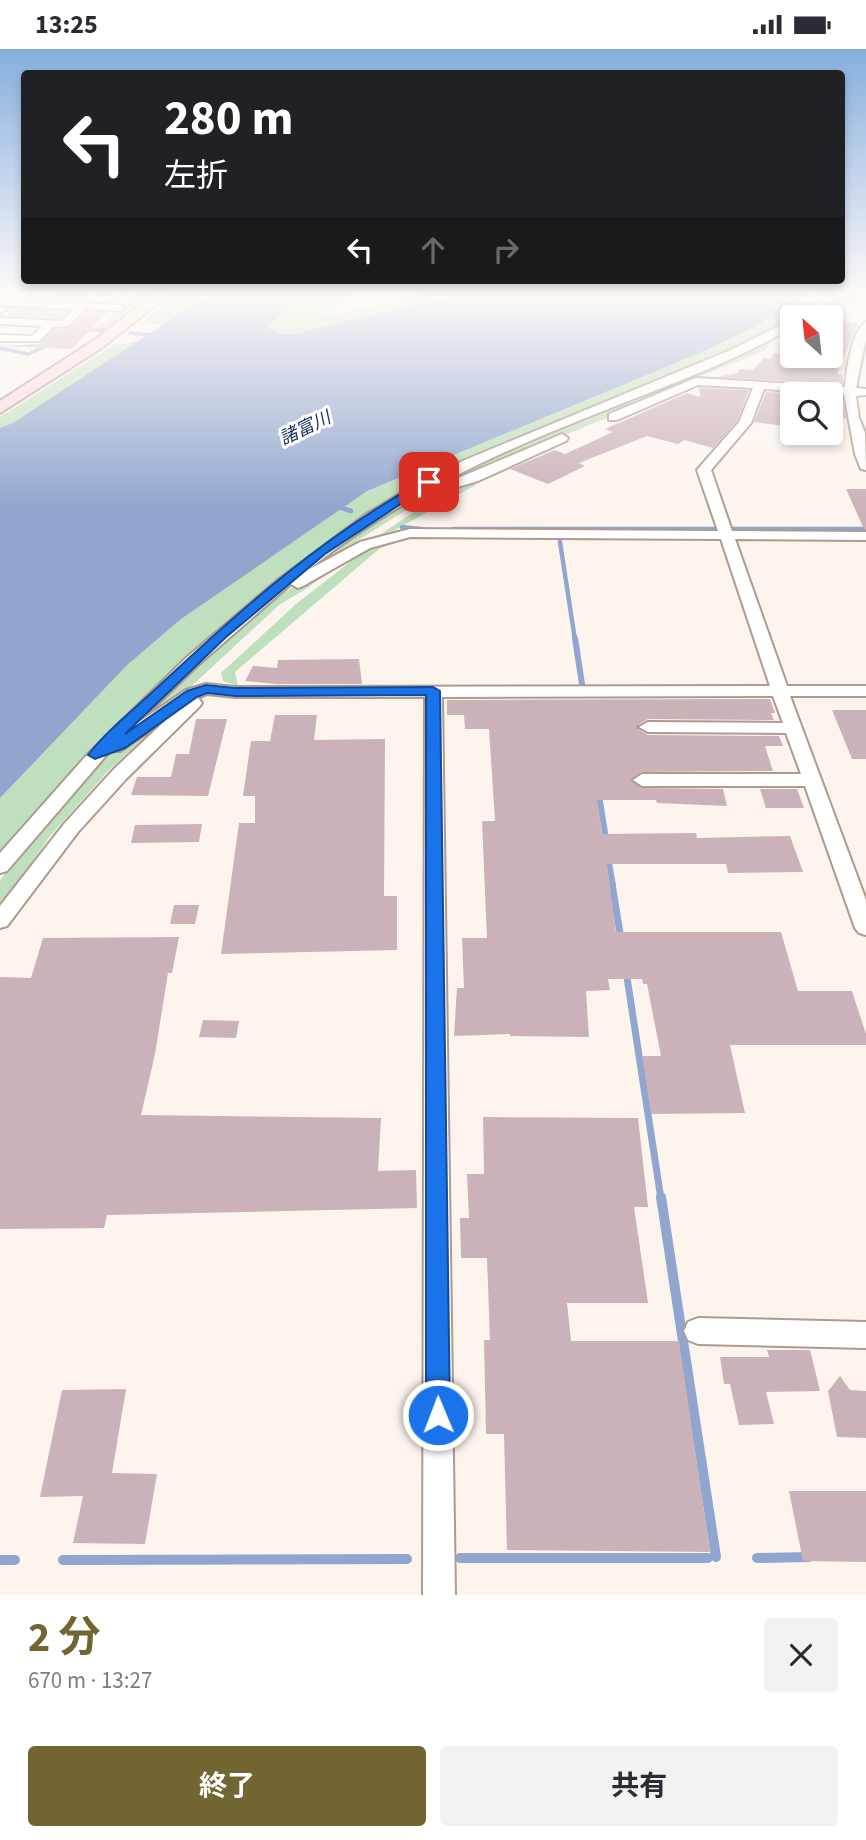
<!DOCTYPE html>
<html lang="ja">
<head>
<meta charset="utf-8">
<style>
	body { margin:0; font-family:"Source Sans 3","Noto Sans JP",sans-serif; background:#f2f2f3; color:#2b2b33; height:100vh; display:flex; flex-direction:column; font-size:26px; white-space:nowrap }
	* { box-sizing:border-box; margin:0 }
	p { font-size:23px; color:#7c7c81 }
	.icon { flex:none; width:38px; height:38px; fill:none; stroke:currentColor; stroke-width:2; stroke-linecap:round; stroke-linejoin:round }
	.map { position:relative; height:1546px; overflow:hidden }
	.panel { display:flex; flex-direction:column; background:#fff; flex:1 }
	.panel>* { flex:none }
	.hud { position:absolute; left:21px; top:21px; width:824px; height:214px; border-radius:7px; box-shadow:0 4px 10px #0003; background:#202124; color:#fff; overflow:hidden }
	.needle { width:46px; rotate:333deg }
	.fabs { position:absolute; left:780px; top:256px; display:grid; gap:14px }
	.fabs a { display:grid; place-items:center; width:63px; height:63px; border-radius:7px; background:#fff; box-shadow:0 4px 10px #0003; font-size:35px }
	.pin { position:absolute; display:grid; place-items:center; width:60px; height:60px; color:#fff; margin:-30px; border-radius:14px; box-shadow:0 4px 10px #0006 }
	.me { position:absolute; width:77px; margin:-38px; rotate:359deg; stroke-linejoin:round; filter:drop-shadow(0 0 5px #0008) }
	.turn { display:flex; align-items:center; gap:24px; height:147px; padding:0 28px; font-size:32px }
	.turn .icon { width:91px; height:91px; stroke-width:2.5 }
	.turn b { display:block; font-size:49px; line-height:60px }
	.lanes { display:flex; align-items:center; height:66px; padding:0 28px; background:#0003; justify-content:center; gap:35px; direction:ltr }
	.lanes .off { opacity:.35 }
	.round { display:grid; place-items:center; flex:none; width:74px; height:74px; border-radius:7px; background:#f2f2f3 }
	.head { display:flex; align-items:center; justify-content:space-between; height:119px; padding:0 28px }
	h1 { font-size:42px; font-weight:700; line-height:52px; color:#726532 }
	.button { display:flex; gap:14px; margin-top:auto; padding:14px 28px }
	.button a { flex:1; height:80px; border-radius:7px; background:#726532; color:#fff; font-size:28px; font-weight:700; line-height:80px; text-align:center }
	.button a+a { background:#f2f2f3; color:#2b2b33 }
	.status { display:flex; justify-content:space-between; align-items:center; height:49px; padding:0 35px; background:#fff; direction:ltr }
	.status svg { height:19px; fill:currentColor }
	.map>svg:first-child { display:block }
</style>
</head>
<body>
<div class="status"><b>13:25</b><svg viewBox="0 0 49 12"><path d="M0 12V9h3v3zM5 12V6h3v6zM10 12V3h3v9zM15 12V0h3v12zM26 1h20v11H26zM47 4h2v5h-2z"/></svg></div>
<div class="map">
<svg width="866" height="1546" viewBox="0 0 866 1546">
	<rect width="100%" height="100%" fill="#fdf4ee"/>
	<path fill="#bfe0be" d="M140 244H157L102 286 93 281Z
		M178 244H234L0 389V368L115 295C134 297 149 287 164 276L142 274Z
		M293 244H349V251L325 263 326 266 395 254 430 244H476L308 286 261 292 260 278Z
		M810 244 798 252 814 255 742 298 447 420 386 452 314 502 210 589 90 700 0 809V709L51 654 340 447Z
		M844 244H866L831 268H807Z
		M780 284 764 302 683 334 630 349Z
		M673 341 465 428 407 450C491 406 581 366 673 341Z
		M470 434 476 436 395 481 378 487 414 463Z
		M458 435 403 463 296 530 347 489 396 457Z
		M403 489 379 500 235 623 238 637 223 632 221 624 296 555 373 495Z
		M344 510 309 538 279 556 166 661 115 696 186 627 274 549Z
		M163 672 109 721 50 787 0 860V831L23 798 103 709Z"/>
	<path fill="#90a6ce" d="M211 244H301L268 278 279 285 290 286 466 244H810L754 278 704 302 367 442 181 570 127 616 0 749V379L13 374Z"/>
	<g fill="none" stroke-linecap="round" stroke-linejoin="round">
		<path stroke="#90a6ce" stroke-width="3.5" d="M0 266 28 244
			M84 281H105
			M130 284 151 286
			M0 299 28 305 51 295
			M866 384V394"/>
		<path stroke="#90a6ce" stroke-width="4.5" d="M336 457 351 462
			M402 478 421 480
			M453 480H714
			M733 480H866
			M560 493 575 591"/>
		<path stroke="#90a6ce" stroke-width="6" d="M575 589 582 635
			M599 746 606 790
			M608 808 613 837"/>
		<path stroke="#90a6ce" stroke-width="7" d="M612 835 621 890
			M626 922 661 1150"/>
		<path stroke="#90a6ce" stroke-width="10" d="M661 1148 716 1508
			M460 1509H708
			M757 1509 808 1508
			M0 1511H15
			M63 1511 407 1510"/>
	</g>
	<path fill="#cbb1b8" d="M58 244H81L91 252 26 249 29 246 61 248Z
		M15 259 68 262 61 269 8 267Z
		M86 263 107 264 72 300 1 297 39 295 54 281 71 279Z
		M831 270 858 274 837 325 843 326V335L718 328 738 324 739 320 753 321 764 309 770 310 775 304 821 311 822 306H831Z
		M699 339 749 341 737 372 713 399 684 391 678 395 647 387 579 414 585 417 548 435 510 420 555 401 565 405 613 383 605 380 687 344 700 348Z
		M766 343 793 344V378L754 373Z
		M832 347H842L846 369 831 368Z
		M846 440H866V480H864Z
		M359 610 362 635H276L245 632 253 617 277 619 278 611Z
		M770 650 775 664H771L774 671 648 670 638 676V680L648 686 779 687 783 697H765L773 722 641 723 631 730 641 739 723 740 727 757 657 754 656 751H597L602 785 696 784 697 789 790 787 803 823 728 824 726 815H607L616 883H781L798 942H852L866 985V996H730L745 1064 651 1065 642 1007H661L647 935H643L642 930H608L610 941 586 942 589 988 510 987V985L454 987 457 939H464L462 889H487L482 772H495L489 680H465L464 666H447V651Z
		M832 661H866V710H852Z
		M275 666H317L314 691 385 690 384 847H397V901L221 905 239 774H255V747H243L251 692H270Z
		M196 670H227L208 747 131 746 137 728H171L176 705H189Z
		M760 740H797L804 759H766Z
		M202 775 199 793 131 794 135 776Z
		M174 856H199L195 875H170Z
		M179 888 172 924H168L155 1005 141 1066 381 1069 378 1122 416 1121 417 1159 107 1166 104 1179 0 1180V928L31 929 43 889Z
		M203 971 239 972 236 989 199 988Z
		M483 1068 638 1069 648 1158H634L648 1254H567L571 1292H679L710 1503 507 1501 504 1385H486L484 1291H490L487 1209H461L460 1169H469L467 1125H484Z
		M767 1301H810L820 1342 766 1343 774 1375 739 1376 730 1335H724L720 1308H769Z
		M840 1327 850 1341 866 1342V1389L837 1388 828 1342Z
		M126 1340 112 1424 157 1425 145 1495 73 1494 83 1447 40 1448 62 1341Z
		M789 1442H866V1513L803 1512Z"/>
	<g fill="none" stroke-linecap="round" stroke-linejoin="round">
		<defs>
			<path id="minor" d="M84 244H96L101 248 122 244 124 247 99 254Z
				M830 244H842L808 268H796Z
				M0 250 120 256 125 259 120 262 85 260 69 277 53 278 39 292H0V286L32 287 42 277 0 275V269L62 272 74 260 2 256Z
				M793 270V278C731 315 660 339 593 366 489 407 396 451 308 521L360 493 410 480 718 482 697 421 739 373 753 339 698 336 617 371H609V365L696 329 845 338C846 322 852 281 866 273V289L856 339 866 340V346L856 347 859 369 865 384 866 421 861 420 855 405 844 345 764 340 751 374 711 421 732 482 866 483V491L735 490 787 637H866V647H790L866 851V886L859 884 855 879 805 737H642L633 731 642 725H801L786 684 648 683 639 678 648 673 783 674 773 647 442 648 455 1546H423L425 648H235L207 645 198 649 202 654 199 658 127 729 78 783 7 877 0 879V857L64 775 113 721 166 671 120 702H110L7 822 0 824V804L86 707 186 609 279 530 365 466 411 438 465 411 733 300ZM410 488 721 490 770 637 235 638 206 635 186 641 139 673 198 616 291 535 298 539 303 537 370 499Z
				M562 385 568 389 566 392 478 432 444 442 437 438Z
				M698 1269 866 1273V1299L698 1295 688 1291 684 1282 688 1273Z"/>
			<path id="secondary" d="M155 244H171L103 298 0 364V352L93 292Z"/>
		</defs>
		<use href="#minor" stroke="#af9a8d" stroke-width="4"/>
		<use href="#secondary" stroke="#af9a8d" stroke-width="4"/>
		<use href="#minor" fill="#fff" fill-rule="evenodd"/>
		<use href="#secondary" fill="#fed7e0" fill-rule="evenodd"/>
	</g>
	<linearGradient id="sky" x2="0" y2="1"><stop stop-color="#85aede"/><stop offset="0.53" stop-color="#fefaf7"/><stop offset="1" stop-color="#fefaf7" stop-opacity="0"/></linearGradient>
	<rect width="866" height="461" fill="url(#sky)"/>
	<path fill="#1a73e8" stroke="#114b97" stroke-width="2" d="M425 431 434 433 325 505 225 589 125 685 187 642 206 636 235 639 433 638 440 642 450 1366 447 1375 438 1378 430 1375 426 1366V646L235 647 207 644 197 648 125 699 95 710 88 706C108 680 137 658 161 635 242 559 326 485 425 431Z"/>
	<g text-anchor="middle" stroke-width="6" stroke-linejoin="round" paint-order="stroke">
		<g font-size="18" font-style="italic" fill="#162e5f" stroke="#fff">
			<text transform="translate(305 379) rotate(-26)" y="6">諸富川</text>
		</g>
	</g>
</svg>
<div class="fabs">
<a><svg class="needle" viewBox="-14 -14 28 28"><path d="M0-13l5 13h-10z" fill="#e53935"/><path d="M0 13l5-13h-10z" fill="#7c7c81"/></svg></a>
<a><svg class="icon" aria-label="search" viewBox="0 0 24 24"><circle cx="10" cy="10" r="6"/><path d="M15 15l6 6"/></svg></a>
</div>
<div class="pin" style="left:429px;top:433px;background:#d93025"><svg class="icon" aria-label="arrive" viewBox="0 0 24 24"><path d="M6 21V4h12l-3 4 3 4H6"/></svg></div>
<svg class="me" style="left:438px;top:1366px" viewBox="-20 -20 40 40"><circle r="17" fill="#1a73e8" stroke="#fff" stroke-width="3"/><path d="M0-11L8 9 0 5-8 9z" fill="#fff"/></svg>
<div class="hud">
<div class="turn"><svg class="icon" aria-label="left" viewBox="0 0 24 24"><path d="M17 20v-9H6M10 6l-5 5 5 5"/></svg><div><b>280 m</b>左折</div></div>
<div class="lanes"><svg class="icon" aria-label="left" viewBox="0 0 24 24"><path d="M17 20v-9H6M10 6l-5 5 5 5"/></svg><svg class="icon off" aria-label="ahead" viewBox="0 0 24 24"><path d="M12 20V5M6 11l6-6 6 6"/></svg><svg class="icon off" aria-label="right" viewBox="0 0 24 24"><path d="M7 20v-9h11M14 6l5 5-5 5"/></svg></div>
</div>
</div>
<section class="panel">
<div class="head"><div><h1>2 分</h1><p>670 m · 13:27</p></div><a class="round"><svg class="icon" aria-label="close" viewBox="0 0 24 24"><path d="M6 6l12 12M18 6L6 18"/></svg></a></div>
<div class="button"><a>終了</a><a>共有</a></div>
</section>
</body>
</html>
